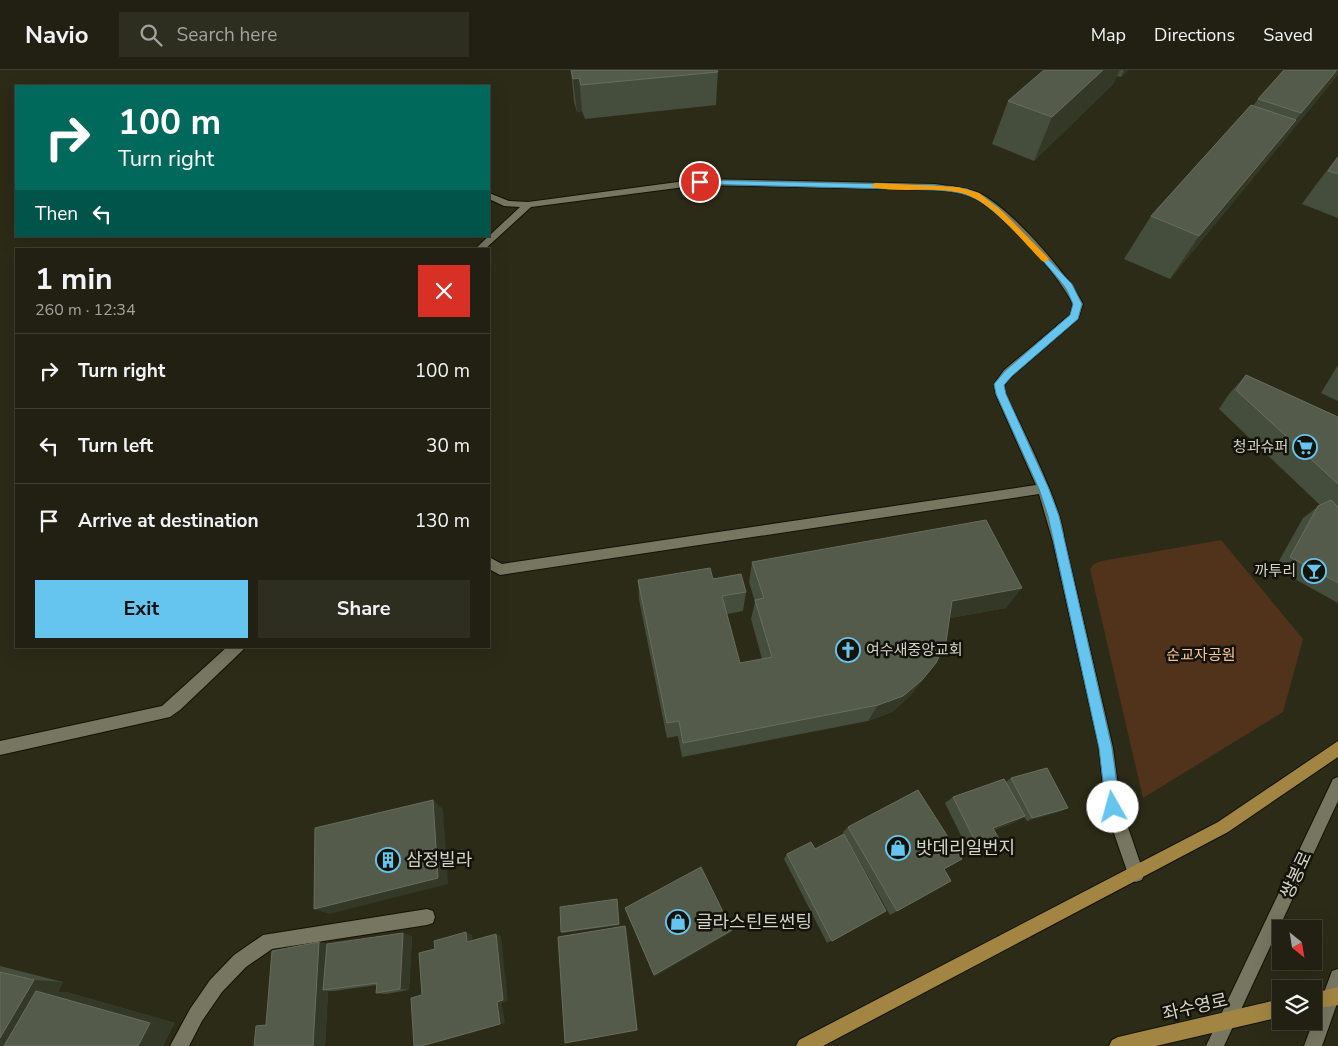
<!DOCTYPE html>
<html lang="en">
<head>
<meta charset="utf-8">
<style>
	body { margin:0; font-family:"Nunito Sans","Noto Sans KR",sans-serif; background:#2d2d20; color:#f1f3f6; height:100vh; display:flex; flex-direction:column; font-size:19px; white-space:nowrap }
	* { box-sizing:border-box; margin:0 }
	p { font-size:16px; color:#a2a39f }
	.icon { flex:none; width:28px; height:28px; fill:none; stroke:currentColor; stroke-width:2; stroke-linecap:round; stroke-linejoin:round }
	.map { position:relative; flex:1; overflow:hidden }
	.panel { position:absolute; left:15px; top:178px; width:475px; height:400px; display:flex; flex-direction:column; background:#212012; border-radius:0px; box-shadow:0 5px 20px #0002,0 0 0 1px #3e3e32 }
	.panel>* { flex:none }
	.guide { position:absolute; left:15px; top:15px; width:475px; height:152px; border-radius:0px; box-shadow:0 5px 20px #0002,0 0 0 1px #3e3e32; background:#00695c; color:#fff; overflow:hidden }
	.needle { width:32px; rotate:150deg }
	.controls { position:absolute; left:1272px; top:850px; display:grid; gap:10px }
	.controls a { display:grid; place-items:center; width:50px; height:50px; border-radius:0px; background:#212012; box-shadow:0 5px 20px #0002,0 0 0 1px #3e3e32; font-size:25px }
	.pin { position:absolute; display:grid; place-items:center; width:42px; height:42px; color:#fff; margin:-21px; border:2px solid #fff; border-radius:50%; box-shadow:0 1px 5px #0007 }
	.me { position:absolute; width:55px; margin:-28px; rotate:353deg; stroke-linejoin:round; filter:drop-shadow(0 0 4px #0008) }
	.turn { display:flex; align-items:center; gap:18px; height:105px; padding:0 20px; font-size:22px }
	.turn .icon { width:65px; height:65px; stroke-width:2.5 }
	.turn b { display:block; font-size:35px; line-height:42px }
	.then { display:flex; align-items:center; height:48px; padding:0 20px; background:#0003; gap:10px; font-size:19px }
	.round { display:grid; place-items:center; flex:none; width:52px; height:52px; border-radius:0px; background:#2d2d20 }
	.overview { display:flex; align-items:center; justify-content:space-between; height:85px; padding:0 20px }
	h1 { font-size:30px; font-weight:700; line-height:38px }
	.action { display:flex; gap:10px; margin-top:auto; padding:10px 20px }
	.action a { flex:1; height:58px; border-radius:0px; background:#65c5ee; color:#111; font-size:20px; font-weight:700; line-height:58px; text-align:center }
	.action a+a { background:#2d2d20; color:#f1f3f6 }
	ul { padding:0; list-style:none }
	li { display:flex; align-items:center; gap:15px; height:75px; padding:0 20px; border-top:1px solid #3e3e32 }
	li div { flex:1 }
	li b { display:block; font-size:19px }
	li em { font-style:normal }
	header { display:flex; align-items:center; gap:30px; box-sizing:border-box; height:70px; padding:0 25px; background:#212012; border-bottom:1px solid #3e3e32 }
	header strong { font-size:24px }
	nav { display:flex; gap:28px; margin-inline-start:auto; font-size:18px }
	.search { width:350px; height:45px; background:#2d2d20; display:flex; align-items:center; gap:12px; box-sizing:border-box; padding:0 18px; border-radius:0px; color:#a2a39f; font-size:19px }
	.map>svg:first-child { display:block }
</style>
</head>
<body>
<header>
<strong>Navio</strong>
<div class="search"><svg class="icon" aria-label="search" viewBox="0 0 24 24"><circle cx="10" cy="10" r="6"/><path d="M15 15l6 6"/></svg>Search here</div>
<nav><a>Map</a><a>Directions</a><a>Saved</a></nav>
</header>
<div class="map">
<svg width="1338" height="976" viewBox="0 0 1338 976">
	<rect width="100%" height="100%" fill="#2c2b18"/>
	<path fill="#51331c" d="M1221 470 1303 569 1283 642 1143 728 1090 499 1094 494 1102 491Z"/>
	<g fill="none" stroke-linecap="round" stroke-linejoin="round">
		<defs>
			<path id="service" d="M700 109 935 114C949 116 964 117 977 122 1010 137 1066 202 1083 234L1078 249 1012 306 1004 315 1006 325C1017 348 1073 457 1063 476L1059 477 1055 476 1053 472 1039 424 500 505 489 499V487L502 494 1036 415 996 325 994 314 1004 300 1070 245 1073 234C1056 201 1006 145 973 127 962 121 947 121 935 120L700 115 531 137 485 179H475L520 137 504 136 489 129V123L509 131 528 132Z
				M228 576H245L243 580 180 640 170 647 0 685V671L162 636Z"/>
			<path id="minor" d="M1059 467 1063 468 1065 472 1113 678 1121 737 1144 804 1142 810 1136 812 1130 810 1128 804 1105 737 1099 678 1053 472 1055 468Z
				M427 839 433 841 435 847 433 853 427 855 272 879 246 897 222 922 202 951 189 976H170L190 939 210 910 234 885 263 865Z"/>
			<path id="tertiary" d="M1338 707V731L1224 976H1206L1333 709Z
				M1338 899V931L1322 976H1304L1332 901Z"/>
			<path id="primary" d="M1338 671V687L1228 762 823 976H796L799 970 1218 752Z
				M1338 917V935L1314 939V923Z
				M1281 929V947L1156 976H1109L1112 970 1118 967Z"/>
		</defs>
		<use href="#service" stroke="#141303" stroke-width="2"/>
		<use href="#minor" stroke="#141303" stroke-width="2"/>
		<use href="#tertiary" stroke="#141303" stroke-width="2"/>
		<use href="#primary" stroke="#141303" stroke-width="2"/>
		<use href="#service" fill="#777661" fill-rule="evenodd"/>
		<use href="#minor" fill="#777661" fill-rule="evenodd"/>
		<use href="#tertiary" fill="#777661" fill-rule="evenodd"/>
		<use href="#primary" fill="#a28542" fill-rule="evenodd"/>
	</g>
	<path fill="#454d3c" d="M571 0H718L716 35 585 49 582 41 577 42 574 32Z
		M1044 0H1128L1121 7 1117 6 1113 14 1034 91 992 74 1008 31Z
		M1338 0V4L1332 12 1170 209 1124 189 1151 146 1253 36 1258 29Z
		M1338 86V148L1302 134 1315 116Z
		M1338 295V331L1321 323Z
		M1246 305 1338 347V533L1275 498 1303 448 1320 435 1219 339 1229 324Z
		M752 492 1006 538 950 548 936 593 910 626 892 642 868 651 682 687 678 666 667 668 639 530 638 510 713 509 746 522 743 541 727 544 740 593 762 589 751 549 755 532 749 512Z
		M1011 708 1062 741 1027 751 1024 747 1015 752 994 760 999 769 990 775 969 782 945 733 953 727 1006 712Z
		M848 757 944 799 897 841 890 845 843 762Z
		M815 779 886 841 827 873 784 789 787 784Z
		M617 829 619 855 562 863 561 862Z
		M412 866 409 920 386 924 376 923 377 915 334 921H328L325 976H254L266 955 329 874Z
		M0 896 63 912 58 922H66L175 953 0 976Z"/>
	<path fill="#343927" d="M1103 0H1120L1113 14 1034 91 1052 47Z
		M1124 0H1128L1121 7Z
		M1337 0H1338V4L1332 12 1170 209 1199 166Z
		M579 8 582 41 577 42 573 9Z
		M1022 518 1006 538 939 550 952 531Z
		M936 593 910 626 892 642 868 651 878 635Z
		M433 730 443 739 448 814 329 844 314 839Z
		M1068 738 1062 741 1027 751 1032 748Z
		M1025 746 1015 752 984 763 993 758Z
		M999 769 990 775 969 782 978 777Z
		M625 856 627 859 638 960H637Z
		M732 860 730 863 654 907V905Z
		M466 862 472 865 473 874 467 872Z
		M403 863 412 866 409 920 400 919Z
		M496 864 501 866 508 931 502 933 505 953 426 976H421L497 932Z
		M319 872 330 874 323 920 328 921 325 976H313Z
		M34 910 63 912 58 922H66L175 953 163 976H0V968Z"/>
	<path fill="#545b4a" stroke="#686e5e" d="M571 0H717L718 2 581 15 579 8 573 9Z
		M1044 0H1103L1052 47 1008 31Z
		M1284 0H1337L1301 43 1258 29Z
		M1251 35 1296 50 1199 166 1151 146Z
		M1338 87V104L1328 101Z
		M1246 305 1338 347V414L1236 320Z
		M1331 430 1338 437V513L1290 487 1318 436Z
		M986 450 1022 518 952 531 946 572 936 593 922 610 903 626 878 635 683 673 679 651 667 653 638 510 710 498 713 509 741 504 746 522 722 526 740 593 772 587 755 530 764 528 752 492Z
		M1047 698 1068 738 1032 748 1011 708Z
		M1004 709 1025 746 993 758 999 769 978 777 953 727Z
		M918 720 962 789 944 799 951 811 897 841 848 757Z
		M433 730 438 808 314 839 315 758Z
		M844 764 886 841 832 871 787 784 811 772 815 779Z
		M701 797 732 860 654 905 625 838Z
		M617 829 619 854 561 862 560 837Z
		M625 856 637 960 565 973 558 867Z
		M466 862 467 872 496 864 503 930 497 932 500 954 421 976H414L411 928 422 925 419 883 435 879 434 871Z
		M403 863 400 919 376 923 377 913 323 920 327 874Z
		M319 872 313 976H254L256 956 266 955 272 881Z
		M0 902 34 910 0 968Z
		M36 921 150 953 138 976H4Z"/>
	<path fill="#65c5ee" stroke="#42809b" d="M700 110 934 115 967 119 983 126 998 137 1072 214 1082 234 1078 249 1012 306 1004 315 1006 324 1049 419 1059 446 1112 678 1120 737 1118 742 1113 744 1108 742 1106 737 1099 678 1048 446 1039 419 996 324 994 314 1005 301 1070 245 1073 234C1070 228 1068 221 1064 216 1048 195 999 141 976 129 963 122 949 121 934 120L697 114 696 112Z"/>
	<path fill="#f59e0b" d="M875 113 958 117 979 123 1003 142 1049 189 1045 192 1042 191C1020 169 989 127 957 122 929 117 900 123 872 117L871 116Z"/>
	<defs>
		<symbol id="supermarket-ring" viewBox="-11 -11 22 22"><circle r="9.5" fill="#13130a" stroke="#65c5ee" stroke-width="1.5"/><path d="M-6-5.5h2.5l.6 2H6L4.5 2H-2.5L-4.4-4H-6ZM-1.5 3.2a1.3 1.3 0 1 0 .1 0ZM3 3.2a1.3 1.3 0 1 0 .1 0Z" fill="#65c5ee"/></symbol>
		<symbol id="bar-ring" viewBox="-11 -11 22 22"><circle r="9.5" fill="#13130a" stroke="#65c5ee" stroke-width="1.5"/><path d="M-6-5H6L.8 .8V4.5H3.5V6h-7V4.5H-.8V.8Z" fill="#65c5ee"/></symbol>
		<symbol id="church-ring" viewBox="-11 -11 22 22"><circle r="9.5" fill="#13130a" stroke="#65c5ee" stroke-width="1.5"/><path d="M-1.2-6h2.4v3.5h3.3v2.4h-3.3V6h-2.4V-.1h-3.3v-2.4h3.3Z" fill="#65c5ee"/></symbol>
		<symbol id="shop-ring" viewBox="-11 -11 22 22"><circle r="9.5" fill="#13130a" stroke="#65c5ee" stroke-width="1.5"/><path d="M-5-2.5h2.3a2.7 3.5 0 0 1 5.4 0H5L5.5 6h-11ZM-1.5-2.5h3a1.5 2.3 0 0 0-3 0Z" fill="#65c5ee"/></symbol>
		<symbol id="building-ring" viewBox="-11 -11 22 22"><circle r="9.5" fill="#13130a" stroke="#65c5ee" stroke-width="1.5"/><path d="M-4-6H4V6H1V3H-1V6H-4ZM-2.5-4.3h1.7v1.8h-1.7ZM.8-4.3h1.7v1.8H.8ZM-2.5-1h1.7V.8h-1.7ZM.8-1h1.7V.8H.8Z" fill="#65c5ee"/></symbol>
	</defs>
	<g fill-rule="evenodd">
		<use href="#supermarket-ring" x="1291" y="363" width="28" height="28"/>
		<use href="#bar-ring" x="1300" y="487" width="28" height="28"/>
		<use href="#church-ring" x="834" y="566" width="28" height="28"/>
		<use href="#shop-ring" x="884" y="764" width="28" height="28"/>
		<use href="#building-ring" x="374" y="776" width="28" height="28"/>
		<use href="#shop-ring" x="664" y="838" width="28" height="28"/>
	</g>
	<g text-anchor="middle" stroke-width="5" stroke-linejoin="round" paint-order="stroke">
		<g font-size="15" fill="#d3d3c7" stroke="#13130a" text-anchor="end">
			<text x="1288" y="382">청과슈퍼</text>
			<text x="1296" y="506">까투리</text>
			<text x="866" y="585" text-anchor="start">여수새중앙교회</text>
		</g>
		<g font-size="15" fill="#fcc197" stroke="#13130a">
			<text x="1201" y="590">순교자공원</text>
		</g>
		<g font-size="18" fill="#d3d3c7" stroke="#13130a" text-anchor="start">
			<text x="916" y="784">밧데리일번지</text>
			<text x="406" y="796">삼정빌라</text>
			<text x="696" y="858">글라스틴트썬팅</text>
		</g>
		<g font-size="18" fill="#d3d3c7" stroke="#13130a">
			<text transform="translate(1296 805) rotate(-65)" y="6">쌍봉로</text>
			<text transform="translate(1195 937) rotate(-13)" y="6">좌수영로</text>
		</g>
	</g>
</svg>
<div class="controls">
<a><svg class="needle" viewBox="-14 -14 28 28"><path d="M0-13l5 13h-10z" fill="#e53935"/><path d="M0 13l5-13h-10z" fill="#a2a39f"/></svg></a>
<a><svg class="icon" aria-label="layers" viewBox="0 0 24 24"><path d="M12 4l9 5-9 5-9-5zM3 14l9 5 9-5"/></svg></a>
</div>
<div class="pin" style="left:700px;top:112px;background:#d93025"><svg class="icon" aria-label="arrive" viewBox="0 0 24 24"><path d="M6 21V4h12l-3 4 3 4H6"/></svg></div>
<svg class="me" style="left:1113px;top:737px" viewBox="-20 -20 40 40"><circle r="19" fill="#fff"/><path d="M0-13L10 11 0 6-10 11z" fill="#65c5ee"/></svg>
<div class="guide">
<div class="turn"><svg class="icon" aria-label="right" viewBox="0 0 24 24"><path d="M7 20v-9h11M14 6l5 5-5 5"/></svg><div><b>100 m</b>Turn right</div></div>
<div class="then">Then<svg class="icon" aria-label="left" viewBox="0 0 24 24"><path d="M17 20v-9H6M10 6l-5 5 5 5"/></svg></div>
</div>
<section class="panel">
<div class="overview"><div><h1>1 min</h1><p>260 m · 12:34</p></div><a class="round" style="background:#d93025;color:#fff"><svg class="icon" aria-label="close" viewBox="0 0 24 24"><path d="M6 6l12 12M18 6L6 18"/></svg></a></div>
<ul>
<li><svg class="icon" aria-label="right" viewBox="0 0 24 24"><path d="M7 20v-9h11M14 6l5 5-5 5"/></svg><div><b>Turn right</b></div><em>100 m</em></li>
<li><svg class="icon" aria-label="left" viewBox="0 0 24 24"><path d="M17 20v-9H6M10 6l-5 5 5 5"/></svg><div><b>Turn left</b></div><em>30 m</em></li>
<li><svg class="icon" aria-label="arrive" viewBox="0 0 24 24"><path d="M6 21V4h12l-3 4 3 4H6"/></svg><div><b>Arrive at destination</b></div><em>130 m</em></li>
</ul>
<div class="action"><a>Exit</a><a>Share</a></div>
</section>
</div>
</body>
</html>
